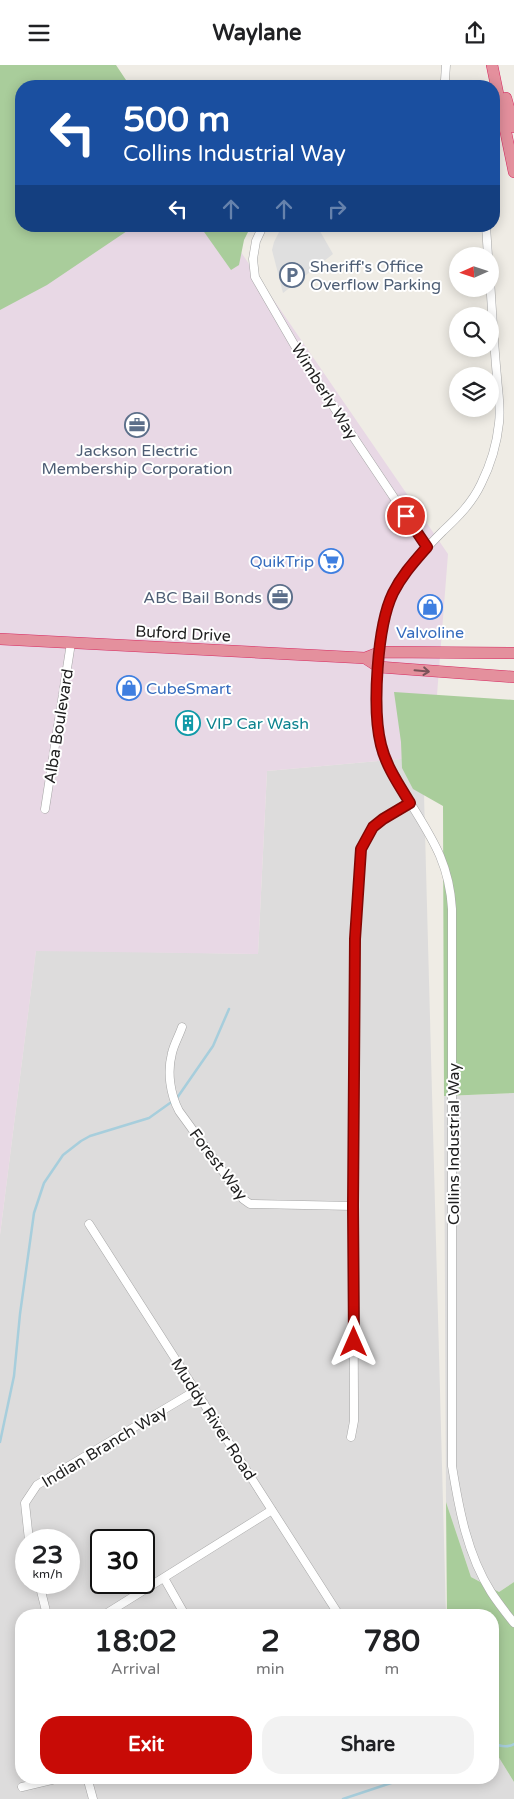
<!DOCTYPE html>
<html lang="en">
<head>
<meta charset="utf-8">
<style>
	body { margin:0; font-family:"Varela Round",sans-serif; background:#f2f2f2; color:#202124; height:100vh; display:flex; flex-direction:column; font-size:19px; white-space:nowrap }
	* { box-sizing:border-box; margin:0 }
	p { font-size:16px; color:#757577 }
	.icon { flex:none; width:28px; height:28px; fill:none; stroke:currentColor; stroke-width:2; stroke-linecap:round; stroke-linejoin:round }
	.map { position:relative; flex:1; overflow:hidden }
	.sheet { position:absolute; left:15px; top:1544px; width:484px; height:175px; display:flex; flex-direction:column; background:#fff; border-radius:20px; box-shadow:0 2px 12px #0003 }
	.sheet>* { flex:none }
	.top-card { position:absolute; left:15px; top:15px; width:485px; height:152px; border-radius:20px; box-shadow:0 2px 12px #0003; background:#1a4fa0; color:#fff; overflow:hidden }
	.needle { width:32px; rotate:267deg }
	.tools { position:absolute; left:449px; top:182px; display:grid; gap:10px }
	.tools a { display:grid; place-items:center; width:50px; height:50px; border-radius:50%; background:#fff; box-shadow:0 2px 12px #0003; font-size:25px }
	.speed { position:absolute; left:15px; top:1464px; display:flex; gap:10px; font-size:25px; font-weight:700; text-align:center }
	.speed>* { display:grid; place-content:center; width:65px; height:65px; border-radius:50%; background:#fff; box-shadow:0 2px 12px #0003; line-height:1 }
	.speed small { font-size:12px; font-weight:400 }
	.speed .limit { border:2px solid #111; border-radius:8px; background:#fff; color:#111 }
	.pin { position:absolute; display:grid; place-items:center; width:42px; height:42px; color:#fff; margin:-21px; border:2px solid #fff; border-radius:50%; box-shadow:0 1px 5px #0007 }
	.me { position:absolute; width:55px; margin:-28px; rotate:0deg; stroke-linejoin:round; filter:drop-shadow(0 0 4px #0008) }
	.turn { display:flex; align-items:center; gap:18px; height:105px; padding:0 25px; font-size:22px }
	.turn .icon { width:65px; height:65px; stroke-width:2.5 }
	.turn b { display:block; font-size:35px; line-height:42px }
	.lanes { display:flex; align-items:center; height:48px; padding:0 25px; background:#0003; justify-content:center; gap:25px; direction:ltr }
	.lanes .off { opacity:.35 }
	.eta { display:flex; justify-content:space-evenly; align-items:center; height:85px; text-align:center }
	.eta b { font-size:30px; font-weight:800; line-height:35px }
	.action { display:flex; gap:10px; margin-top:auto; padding:10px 25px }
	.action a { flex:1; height:58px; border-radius:20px; background:#c80b06; color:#fff; font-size:20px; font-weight:800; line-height:58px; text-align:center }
	.action a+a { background:#f2f2f2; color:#202124 }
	header { display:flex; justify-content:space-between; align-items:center; height:65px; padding:0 25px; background:#fff; font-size:22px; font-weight:800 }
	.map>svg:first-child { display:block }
</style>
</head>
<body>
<header><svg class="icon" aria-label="menu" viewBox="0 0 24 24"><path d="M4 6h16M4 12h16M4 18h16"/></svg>Waylane<svg class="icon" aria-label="share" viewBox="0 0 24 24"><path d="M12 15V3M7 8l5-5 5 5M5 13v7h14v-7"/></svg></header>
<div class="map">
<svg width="514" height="1734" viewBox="0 0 514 1734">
	<rect width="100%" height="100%" fill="#efece5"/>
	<path fill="#dddcdc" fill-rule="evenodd" d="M423 692 446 1550H21V1712H492L493 1683 514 1717V1734H0V1170L36 885 258 889 267 706ZM26 1475H69V1518H26ZM101 1475H144V1518H101Z
		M514 1028V1517L499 1527 471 1512 446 1437 444 1031Z"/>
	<path fill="#e8d8e5" d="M96 161H223L448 489 432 694 423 692 267 706 258 889 36 886 0 1170V199Z"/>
	<path fill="#a9cd9b" d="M0 0H116L130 21H21V161H137L130 164 47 220 0 245Z
		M198 161H251L244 175 239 200 231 205 202 164Z
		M394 627 514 635V1028L444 1031 443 741 413 724 402 703 401 677Z
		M446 1437 471 1512 499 1527 514 1517V1717L493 1683 492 1550H447Z"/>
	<path fill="#dfdfdf" d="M282 161H317L333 189 283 228 272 185 274 177Z"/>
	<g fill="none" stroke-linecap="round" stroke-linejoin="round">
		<path stroke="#a7cedc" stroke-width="2.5" d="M0 1377 14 1311 20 1249 34 1148 44 1118 63 1090 81 1076 90 1071 149 1053 177 1033 213 981 229 944
			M492 1678C499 1681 507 1683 514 1679
			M343 1734 400 1715 414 1712"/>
		<defs>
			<path id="minor" d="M443 21 445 15 446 0
				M263 161 256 176 253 194 255 212 299 288 348 364 427 482
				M486 161 488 191
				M490 214C492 247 494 280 497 312 498 327 501 343 499 358 497 378 490 401 481 419 472 438 458 452 443 466 410 499 386 525 380 574 377 606 374 649 381 680 384 696 394 710 402 724 427 767 449 792 452 844V1401C459 1444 467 1489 491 1527 498 1538 506 1548 514 1558
				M45 744 71 578
				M182 962C179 971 174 979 172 988 167 1007 170 1029 179 1046L243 1134 250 1139 353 1141
				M89 1159 339 1550
				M351 1372 354 1356V1336L353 1141 355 874 361 783 373 762 383 754 410 738
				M29 1475 25 1438 37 1420 195 1326
				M164 1513 185 1550
				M39 1518 47 1550
				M104 1550 272 1445
				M87 1712 93 1734
				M22 1722 64 1712"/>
			<path id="highway" d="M492 0 514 107
				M506 33 514 62
				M0 574 365 593 380 587 514 588
				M365 593 379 602 514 612"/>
		</defs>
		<use href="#minor" stroke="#a6a6a6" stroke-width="9"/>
		<use href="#highway" stroke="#d62a61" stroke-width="12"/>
		<use href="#minor" stroke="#fff" stroke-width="8"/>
		<use href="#highway" stroke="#e4909d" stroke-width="11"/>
	</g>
	<defs><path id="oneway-shaft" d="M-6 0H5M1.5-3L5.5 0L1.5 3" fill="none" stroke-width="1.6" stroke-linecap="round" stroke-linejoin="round" transform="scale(1.25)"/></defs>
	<use stroke="#785258" href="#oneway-shaft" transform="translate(422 606) rotate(5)"/>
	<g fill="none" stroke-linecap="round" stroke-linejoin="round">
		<defs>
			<path id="route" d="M354 1277 353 1141 355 874 361 784 373 762 383 754 410 738C399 720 386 701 381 680 372 644 377 561 393 528 402 510 414 497 427 482L406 451"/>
		</defs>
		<use href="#route" stroke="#820704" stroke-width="12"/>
		<use href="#route" stroke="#c80b06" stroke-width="9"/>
	</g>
	<defs>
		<symbol id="parking-ring" viewBox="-11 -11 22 22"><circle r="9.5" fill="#fff" stroke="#5c6f8a" stroke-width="1.5"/><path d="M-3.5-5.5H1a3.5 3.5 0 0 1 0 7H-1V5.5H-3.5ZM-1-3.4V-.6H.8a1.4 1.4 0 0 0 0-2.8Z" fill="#5c6f8a"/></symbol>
		<symbol id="office-ring" viewBox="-11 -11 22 22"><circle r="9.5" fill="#fff" stroke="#5c6f8a" stroke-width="1.5"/><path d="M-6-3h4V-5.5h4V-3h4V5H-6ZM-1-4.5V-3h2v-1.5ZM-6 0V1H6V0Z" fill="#5c6f8a"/></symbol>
		<symbol id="supermarket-ring" viewBox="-11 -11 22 22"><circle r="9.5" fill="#fff" stroke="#3f7fe0" stroke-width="1.5"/><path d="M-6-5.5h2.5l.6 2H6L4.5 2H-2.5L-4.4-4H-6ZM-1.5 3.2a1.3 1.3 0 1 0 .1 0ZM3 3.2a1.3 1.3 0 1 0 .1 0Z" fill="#3f7fe0"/></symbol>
		<symbol id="shop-ring" viewBox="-11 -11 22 22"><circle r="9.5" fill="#fff" stroke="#3f7fe0" stroke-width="1.5"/><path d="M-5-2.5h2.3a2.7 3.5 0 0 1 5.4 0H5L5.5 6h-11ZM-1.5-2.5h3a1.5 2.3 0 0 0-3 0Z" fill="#3f7fe0"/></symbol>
		<symbol id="building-ring" viewBox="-11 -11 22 22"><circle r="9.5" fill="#fff" stroke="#0f9aa8" stroke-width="1.5"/><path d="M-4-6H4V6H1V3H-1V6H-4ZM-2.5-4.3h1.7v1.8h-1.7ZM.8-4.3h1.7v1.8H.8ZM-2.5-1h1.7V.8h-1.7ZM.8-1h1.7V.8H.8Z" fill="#0f9aa8"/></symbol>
	</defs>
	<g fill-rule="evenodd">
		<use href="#parking-ring" x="278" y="196" width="28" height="28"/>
		<use href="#office-ring" x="123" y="346" width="28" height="28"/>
		<use href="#supermarket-ring" x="317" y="482" width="28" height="28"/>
		<use href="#office-ring" x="266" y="518" width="28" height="28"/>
		<use href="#shop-ring" x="416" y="528" width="28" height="28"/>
		<use href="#shop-ring" x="115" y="609" width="28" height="28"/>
		<use href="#building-ring" x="174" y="644" width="28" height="28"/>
	</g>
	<g text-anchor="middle" stroke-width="4" stroke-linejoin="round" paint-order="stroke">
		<g font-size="16" fill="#4e5e75" stroke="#fff" text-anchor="start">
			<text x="310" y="207">Sheriff's Office<tspan x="310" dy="18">Overflow Parking</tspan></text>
			<text x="137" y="391" text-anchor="middle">Jackson Electric<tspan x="137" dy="18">Membership Corporation</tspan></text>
			<text x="262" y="538" text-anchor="end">ABC Bail Bonds</text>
		</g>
		<g font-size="16" fill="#1f1f1f" stroke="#fff">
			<text transform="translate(325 326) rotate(58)" y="6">Wimberly Way</text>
			<text transform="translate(183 568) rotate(3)" y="6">Buford Drive</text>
			<text transform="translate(58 661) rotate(-81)" y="6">Alba Boulevard</text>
			<text transform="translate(453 1079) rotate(-90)" y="6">Collins Industrial Way</text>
			<text transform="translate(219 1099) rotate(53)" y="6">Forest Way</text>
			<text transform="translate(214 1354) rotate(57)" y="6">Muddy River Road</text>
			<text transform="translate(104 1381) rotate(-31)" y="6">Indian Branch Way</text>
		</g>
		<g font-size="16" fill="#366cbe" stroke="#fff" text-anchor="end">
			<text x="314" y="502">QuikTrip</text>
			<text x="430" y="573" text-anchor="middle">Valvoline</text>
			<text x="146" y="629" text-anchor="start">CubeSmart</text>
		</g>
		<g font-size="16" fill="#0d838f" stroke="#fff" text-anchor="start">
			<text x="206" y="664">VIP Car Wash</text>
		</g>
	</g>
</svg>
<div class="tools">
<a><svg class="needle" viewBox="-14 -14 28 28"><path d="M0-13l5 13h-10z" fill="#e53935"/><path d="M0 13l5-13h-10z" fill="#757577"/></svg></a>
<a><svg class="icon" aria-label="search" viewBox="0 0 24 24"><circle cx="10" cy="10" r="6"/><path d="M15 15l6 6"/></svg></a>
<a><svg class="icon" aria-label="layers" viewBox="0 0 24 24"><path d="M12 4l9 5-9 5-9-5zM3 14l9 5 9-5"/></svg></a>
</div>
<div class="speed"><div>23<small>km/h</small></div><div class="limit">30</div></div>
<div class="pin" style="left:406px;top:451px;background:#d93025"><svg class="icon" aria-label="arrive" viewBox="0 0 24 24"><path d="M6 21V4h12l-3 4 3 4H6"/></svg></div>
<svg class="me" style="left:354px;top:1277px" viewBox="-20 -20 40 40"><path d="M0-17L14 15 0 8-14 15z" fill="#c80b06" stroke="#fff" stroke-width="4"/></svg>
<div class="top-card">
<div class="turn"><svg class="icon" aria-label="left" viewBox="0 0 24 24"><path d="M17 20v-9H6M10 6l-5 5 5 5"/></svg><div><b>500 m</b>Collins Industrial Way</div></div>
<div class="lanes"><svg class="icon" aria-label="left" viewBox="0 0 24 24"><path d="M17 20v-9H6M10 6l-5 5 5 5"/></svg><svg class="icon off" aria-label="ahead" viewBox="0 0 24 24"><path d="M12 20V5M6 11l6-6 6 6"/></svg><svg class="icon off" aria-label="ahead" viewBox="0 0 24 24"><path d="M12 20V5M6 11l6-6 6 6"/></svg><svg class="icon off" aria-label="right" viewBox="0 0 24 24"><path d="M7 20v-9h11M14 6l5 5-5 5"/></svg></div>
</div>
<section class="sheet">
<div class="eta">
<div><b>18:02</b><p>Arrival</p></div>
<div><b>2</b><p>min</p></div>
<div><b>780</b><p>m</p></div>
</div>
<div class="action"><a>Exit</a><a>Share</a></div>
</section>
</div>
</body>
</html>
